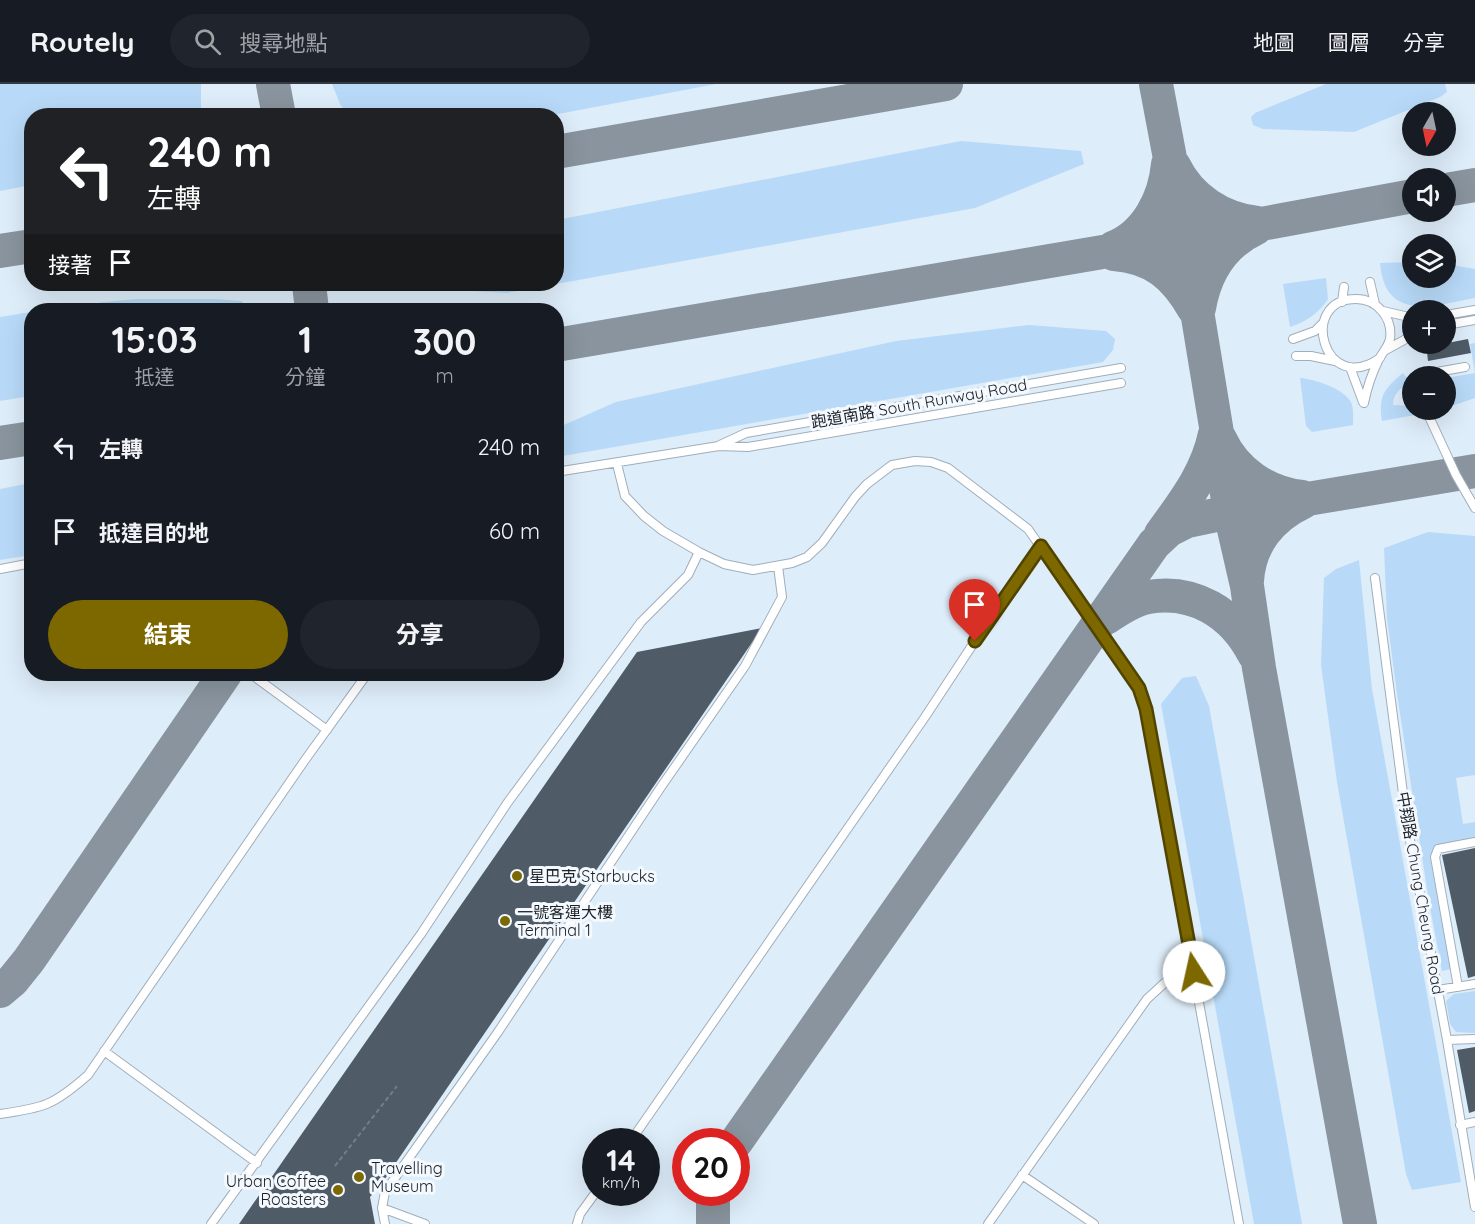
<!DOCTYPE html>
<html lang="zh-TW">
<head>
<meta charset="utf-8">
<style>
	body { margin:0; font-family:Quicksand,"Noto Sans TC",sans-serif; background:#20242c; color:#f1f3f6; height:100vh; display:flex; flex-direction:column; font-size:22px; white-space:nowrap }
	* { box-sizing:border-box; margin:0 }
	p { font-size:20px; color:#9ea1a6 }
	.icon { flex:none; width:33px; height:33px; fill:none; stroke:currentColor; stroke-width:2; stroke-linecap:round; stroke-linejoin:round }
	.map { position:relative; flex:1; overflow:hidden }
	.side { position:absolute; left:24px; top:219px; width:540px; height:378px; display:flex; flex-direction:column; background:#171b24; border-radius:24px; box-shadow:0 6px 24px #0002 }
	.side>* { flex:none }
	.banner { position:absolute; left:24px; top:24px; width:540px; height:183px; border-radius:24px; box-shadow:0 6px 24px #0002; background:#202124; color:#fff; overflow:hidden }
	.needle { width:39px; rotate:189deg }
	.tools { position:absolute; left:1402px; top:18px; display:grid; gap:12px }
	.tools a { display:grid; place-items:center; width:54px; height:54px; border-radius:50%; background:#171b24; box-shadow:0 6px 24px #0002; font-size:30px }
	.speed { position:absolute; left:582px; top:1044px; display:flex; gap:12px; font-size:30px; font-weight:700; text-align:center }
	.speed>* { display:grid; place-content:center; width:78px; height:78px; border-radius:50%; background:#171b24; box-shadow:0 6px 24px #0002; line-height:1 }
	.speed small { font-size:15px; font-weight:400 }
	.speed .limit { border:9px solid #d22; background:#fff; color:#111 }
	.pin { position:absolute; display:grid; place-items:center; width:51px; height:51px; color:#fff; margin:-62px -26px; border-radius:50% 50% 50% 0; rotate:-45deg; box-shadow:0 0 6px #0007 }
	.pin .icon { rotate:45deg }
	.me { position:absolute; width:66px; margin:-33px; rotate:350deg; stroke-linejoin:round; filter:drop-shadow(0 0 4px #0008) }
	.turn { display:flex; align-items:center; gap:21px; height:126px; padding:0 24px; font-size:27px }
	.turn .icon { width:78px; height:78px; stroke-width:2.5 }
	.turn b { display:block; font-size:42px; line-height:51px }
	.then { display:flex; align-items:center; height:57px; padding:0 24px; background:#0003; gap:12px; font-size:22px }
	.eta { display:flex; justify-content:space-evenly; align-items:center; height:102px; text-align:center }
	.eta b { font-size:36px; font-weight:700; line-height:42px }
	.primary-button { display:flex; gap:12px; margin-top:auto; padding:12px 24px }
	.primary-button a { flex:1; height:69px; border-radius:36px; background:#7d6800; color:#fff; font-size:24px; font-weight:700; line-height:69px; text-align:center }
	.primary-button a+a { background:#20242c; color:#f1f3f6 }
	ul { padding:0; list-style:none }
	li { display:flex; align-items:center; gap:18px; height:84px; padding:0 24px }
	li div { flex:1 }
	li b { display:block; font-size:22px }
	li em { font-style:normal }
	header { display:flex; align-items:center; gap:36px; box-sizing:border-box; height:84px; padding:0 30px; background:#171b24; border-bottom:2px solid #363941 }
	header strong { font-size:28px }
	nav { display:flex; gap:33px; margin-inline-start:auto; font-size:21px }
	.search { width:420px; height:54px; background:#20242c; display:flex; align-items:center; gap:15px; box-sizing:border-box; padding:0 21px; border-radius:33px; color:#9ea1a6; font-size:22px }
	.map>svg:first-child { display:block }
</style>
</head>
<body>
<header>
<strong>Routely</strong>
<div class="search"><svg class="icon" aria-label="search" viewBox="0 0 24 24"><circle cx="10" cy="10" r="6"/><path d="M15 15l6 6"/></svg>搜尋地點</div>
<nav><a>地圖</a><a>圖層</a><a>分享</a></nav>
</header>
<div class="map">
<svg width="1475" height="1140" viewBox="0 0 1475 1140">
	<rect width="100%" height="100%" fill="#deedfa"/>
	<path fill="#b8daf8" d="M0 0H201V31L32 32 31 101 0 107Z
		M332 0H716L553 31 348 32 340 20Z
		M1326 0H1445L1447 8 1440 13 1354 48 1263 45 1253 41 1251 33 1255 29Z
		M961 57 1081 67 1084 80 975 124 507 209 401 203 399 200H556L557 136Z
		M1413 178V194H1446V180L1475 185V214C1433 222 1385 238 1380 179Z
		M1326 194 1328 215C1318 230 1307 237 1290 243L1283 200Z
		M136 215H216L242 217 245 226H43L104 218Z
		M31 228V312L0 317V233Z
		M1029 241 1106 247 1115 255 1113 266 1103 278 557 373V344L616 318 896 257Z
		M1475 259V314L1446 324V294L1475 289 1470 260Z
		M1403 289 1410 298C1401 304 1393 309 1393 321L1412 322 1415 331 1382 337C1378 312 1384 305 1403 289Z
		M1300 294C1314 295 1343 304 1351 318 1354 324 1353 335 1353 341L1312 348 1306 342Z
		M31 399V471L0 476V405Z
		M1428 448 1475 452V691L1456 694 1463 740 1475 738V754L1435 761 1430 773 1451 885 1442 887 1429 818 1397 610 1387 534 1384 464Z
		M1359 476 1372 605 1461 1098 1412 1106 1406 1090 1337 698 1321 581 1324 494 1336 485Z
		M1196 592 1209 622 1302 1140H1254L1161 620 1182 594Z
		M1475 907V949L1456 948 1450 940 1446 917 1454 910Z"/>
	<g fill="none" stroke-linecap="round" stroke-linejoin="round">
		<path stroke="#89949e" stroke-width="34" d="M273 0 279 32
			M1156 0 1185 154 1230 428 1247 502 1259 584 1360 1140
			M556 68 946 0
			M1174 82C1190 115 1222 135 1257 139
			M1446 106 1475 101
			M1113 164C1147 151 1165 114 1168 80
			M0 167 32 162
			M1114 170C1154 173 1175 192 1194 225
			M309 200 312 226
			M1199 224C1205 188 1222 160 1256 144
			M556 261 1185 154 1413 112
			M1220 355C1235 388 1267 409 1302 413
			M0 359 32 354
			M1161 450C1184 418 1207 389 1215 350
			M1247 497C1249 460 1271 433 1303 418
			M1106 534C1119 525 1133 516 1148 513 1194 505 1233 529 1254 570
			M0 907 13 896 29 876 225 590
			M736 1058 1154 460 1169 446 1187 437 1230 428 1475 387
			M713 1108V1140"/>
	</g>
	<path fill="#4f5c67" d="M1468 255 1471 269 1428 277 1427 268 1438 266 1437 261Z
		M762 544 380 1102 370 1113 375 1140H239L637 568Z
		M1475 764V892L1468 894 1442 771Z
		M1475 963V1027L1469 1029 1457 966Z"/>
	<g fill="none" stroke-linecap="round" stroke-linejoin="round">
		<defs>
			<path id="service" d="M1370 198 1375 220
				M1342 218 1344 203
				M1383 227 1413 234
				M1446 231 1475 226
				M1446 241 1475 236
				M1293 255 1315 247 1323 239
				M1386 266 1413 251
				M1296 272H1311L1335 277
				M1350 283 1363 318
				M1420 292V291L1465 283
				M1364 319C1367 304 1372 289 1379 275 1383 268 1388 263 1390 255 1393 234 1377 215 1356 215 1297 215 1324 314 1380 274
				M1426 326 1456 391 1475 424
				M720 361 746 349 1121 284
				M617 380 625 412 644 432 663 447 699 468 724 480 753 486 792 479 807 473 822 459 855 413 867 400 892 381 915 377 931 378 948 384 1028 445 1139 604 1146 625 1239 1140
				M556 388 719 362 748 363 1121 299
				M0 485 32 479
				M1375 494 1407 740 1447 956 1475 1123
				M251 590 327 646
				M1458 903 1435 773 1438 765 1475 758
				M1438 906 1475 900
				M1447 956 1475 955
				M104 967 257 1079
				M0 1030C44 1024 54 1021 88 991L305 676 367 590
				M1460 1041 1475 1038
				M630 1058 925 633 1000 519 1041 462
				M1022 1091 1094 1140
				M382 1124 425 1140
				M211 1140 421 850 508 718 641 538 688 491 699 468
				M385 1140 382 1124 385 1108 498 948 661 703 745 582 782 513 778 482
				M577 1140 580 1130 596 1108
				M988 1140 1147 915 1171 893 1194 888"/>
		</defs>
		<use href="#service" stroke="#a0aeba" stroke-width="10"/>
		<path stroke="#747e86" stroke-width="2" stroke-dasharray="4.5 3" stroke-linecap="butt" d="M335 1082 397 1002"/>
		<use href="#service" stroke="#fff" stroke-width="8"/>
	</g>
	<g fill="none" stroke-linecap="round" stroke-linejoin="round">
		<defs>
			<path id="route" d="M975 557 1041 462 1139 604 1146 625 1194 888"/>
		</defs>
		<use href="#route" stroke="#514400" stroke-width="15"/>
		<use href="#route" stroke="#7d6800" stroke-width="10"/>
	</g>
	<g fill="#7d6800" stroke="#f3f9fe" stroke-width="2">
		<circle cx="517" cy="792" r="6"/>
		<circle cx="505" cy="837" r="6"/>
		<circle cx="359" cy="1093" r="6"/>
		<circle cx="338" cy="1106" r="6"/>
	</g>
	<g text-anchor="middle" stroke-width="6" stroke-linejoin="round" paint-order="stroke">
		<g font-size="16" fill="#1c2126" stroke="#f3f9fe">
			<text transform="translate(919 319) rotate(-10)" y="6">跑道南路 South Runway Road</text>
			<text transform="translate(1421 809) rotate(80)" y="6">中翔路 Chung Cheung Road</text>
		</g>
		<g font-size="16" fill="#1c2126" stroke="#f3f9fe" text-anchor="start">
			<text x="529" y="798">星巴克 Starbucks</text>
			<text x="517" y="834">一號客運大樓<tspan x="517" dy="18">Terminal 1</tspan></text>
			<text x="371" y="1090">Travelling<tspan x="371" dy="18">Museum</tspan></text>
			<text x="326" y="1103" text-anchor="end">Urban Coffee<tspan x="326" dy="18">Roasters</tspan></text>
		</g>
	</g>
</svg>
<div class="tools">
<a><svg class="needle" viewBox="-14 -14 28 28"><path d="M0-13l5 13h-10z" fill="#e53935"/><path d="M0 13l5-13h-10z" fill="#9ea1a6"/></svg></a>
<a><svg class="icon" aria-label="sound" viewBox="0 0 24 24"><path d="M4 9h4l5-4v14l-5-4H4zM17 9q2 3 0 6"/></svg></a>
<a><svg class="icon" aria-label="layers" viewBox="0 0 24 24"><path d="M12 4l9 5-9 5-9-5zM3 14l9 5 9-5"/></svg></a>
<a>+</a>
<a>−</a>
</div>
<div class="speed"><div>14<small>km/h</small></div><div class="limit">20</div></div>
<div class="pin" style="left:975px;top:557px;background:#d93025"><svg class="icon" aria-label="arrive" viewBox="0 0 24 24"><path d="M6 21V4h12l-3 4 3 4H6"/></svg></div>
<svg class="me" style="left:1194px;top:888px" viewBox="-20 -20 40 40"><circle r="19" fill="#fff"/><path d="M0-13L10 11 0 6-10 11z" fill="#7d6800"/></svg>
<div class="banner">
<div class="turn"><svg class="icon" aria-label="left" viewBox="0 0 24 24"><path d="M17 20v-9H6M10 6l-5 5 5 5"/></svg><div><b>240 m</b>左轉</div></div>
<div class="then">接著<svg class="icon" aria-label="arrive" viewBox="0 0 24 24"><path d="M6 21V4h12l-3 4 3 4H6"/></svg></div>
</div>
<section class="side">
<div class="eta">
<div><b>15:03</b><p>抵達</p></div>
<div><b>1</b><p>分鐘</p></div>
<div><b>300</b><p>m</p></div>
</div>
<ul>
<li><svg class="icon" aria-label="left" viewBox="0 0 24 24"><path d="M17 20v-9H6M10 6l-5 5 5 5"/></svg><div><b>左轉</b></div><em>240 m</em></li>
<li><svg class="icon" aria-label="arrive" viewBox="0 0 24 24"><path d="M6 21V4h12l-3 4 3 4H6"/></svg><div><b>抵達目的地</b></div><em>60 m</em></li>
</ul>
<div class="primary-button"><a>結束</a><a>分享</a></div>
</section>
</div>
</body>
</html>
